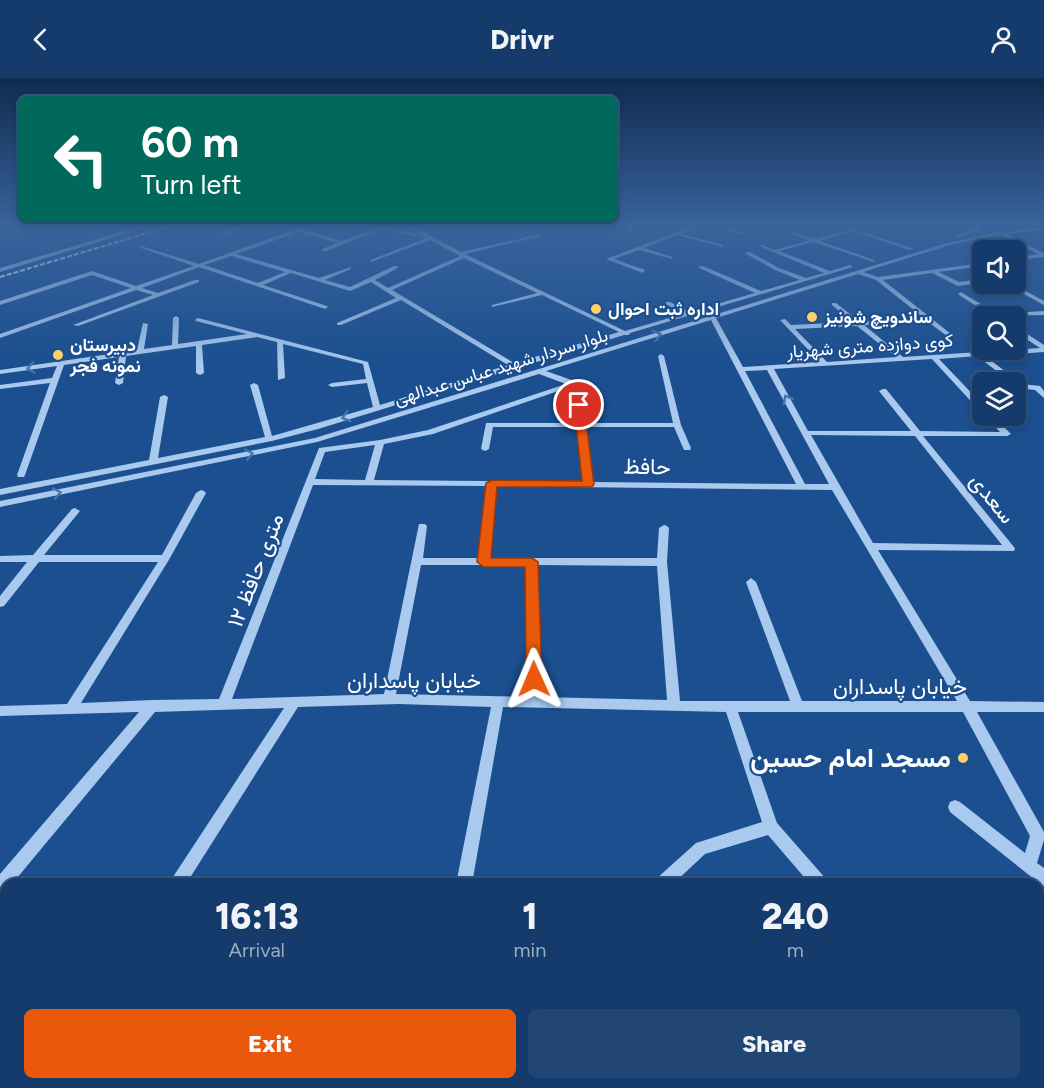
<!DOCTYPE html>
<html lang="en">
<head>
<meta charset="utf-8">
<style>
	body { margin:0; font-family:Figtree,Vazirmatn,sans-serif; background:#214673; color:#f1f3f6; height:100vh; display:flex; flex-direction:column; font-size:22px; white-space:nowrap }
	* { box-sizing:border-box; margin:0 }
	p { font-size:20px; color:#9dadc1 }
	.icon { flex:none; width:33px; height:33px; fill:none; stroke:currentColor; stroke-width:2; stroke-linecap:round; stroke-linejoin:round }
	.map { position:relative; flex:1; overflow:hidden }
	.panel { position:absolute; left:0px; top:800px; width:1044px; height:212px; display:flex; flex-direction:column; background:#143b6b; border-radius:18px 18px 0 0; box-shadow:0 3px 9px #0003,0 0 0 2px #33557e }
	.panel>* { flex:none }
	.guide { position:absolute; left:18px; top:18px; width:600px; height:126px; border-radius:9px; box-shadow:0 3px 9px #0003,0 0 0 2px #33557e; background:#00695c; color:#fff; overflow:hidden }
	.buttons { position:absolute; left:972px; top:162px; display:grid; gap:12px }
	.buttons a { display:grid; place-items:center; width:54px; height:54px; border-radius:9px; background:#143b6b; box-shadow:0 3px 9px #0003,0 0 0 2px #33557e; font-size:30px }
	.pin { position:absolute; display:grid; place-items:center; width:51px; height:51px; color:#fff; margin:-26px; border:3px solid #fff; border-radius:50%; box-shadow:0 2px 6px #0007 }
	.me { position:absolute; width:66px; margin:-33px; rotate:359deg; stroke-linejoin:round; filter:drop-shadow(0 0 4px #0008) }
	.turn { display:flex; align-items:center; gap:21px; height:126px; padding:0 24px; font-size:27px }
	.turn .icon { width:78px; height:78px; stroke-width:2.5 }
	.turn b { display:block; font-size:42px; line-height:51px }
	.eta { display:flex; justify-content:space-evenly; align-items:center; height:102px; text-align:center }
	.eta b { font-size:36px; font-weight:800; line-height:42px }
	.button { display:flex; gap:12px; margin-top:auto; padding:12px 24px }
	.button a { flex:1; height:69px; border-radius:9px; background:#ea580c; color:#fff; font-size:24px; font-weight:800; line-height:69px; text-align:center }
	.button a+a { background:#214673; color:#f1f3f6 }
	header { display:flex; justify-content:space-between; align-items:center; height:78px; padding:0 24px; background:#143b6b; font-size:27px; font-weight:800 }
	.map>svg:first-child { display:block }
</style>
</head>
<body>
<header><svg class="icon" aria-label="back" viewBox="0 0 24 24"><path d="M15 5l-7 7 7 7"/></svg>Drivr<svg class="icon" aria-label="person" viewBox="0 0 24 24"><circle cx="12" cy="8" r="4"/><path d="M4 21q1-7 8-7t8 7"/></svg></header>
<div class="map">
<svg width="1044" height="1010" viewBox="0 0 1044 1010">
	<rect width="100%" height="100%" fill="#1b4f8f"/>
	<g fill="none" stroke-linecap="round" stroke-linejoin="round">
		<path fill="#a9c9ee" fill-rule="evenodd" d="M152 145H160L0 194V190Z
			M247 145H255L225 156 221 155Z
			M273 145C282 145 289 149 297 150 305 151 313 145 321 145L304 152 342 163 376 150 358 145H368L417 156 415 158 381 151 324 174 322 171 338 165 299 154 236 176 319 200 351 189V191L325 202 350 209 394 188H398V190L375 202 388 210 460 178 430 162 371 184V182L426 160 401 145H407L461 174 541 156V158L465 176 625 253 683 236 666 226V224H670L689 234 755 215 699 190V188H703L761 213 800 202 775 192 746 176V174H750L779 190 806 200 824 195 759 168 761 167 775 172 810 162 792 156V154L815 161 849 152 846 150 848 149 914 171 909 172 854 153 820 163 874 182V184L814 164 779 173 830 193 850 187 853 189 630 255 629 257H624L318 351 272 363 0 417V411L149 382 160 319 164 317 168 319 158 380 265 359 250 307 254 305 258 307 272 358 373 329 367 305 332 309 328 307 332 305 366 301 363 286 283 266 285 300 278 302 277 264 257 259 202 267 204 295 200 297 196 295V268L126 278 123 305 119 307 115 305 119 279 64 287 25 397 24 399H18L17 397 50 305 0 311V307L52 300 57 288 0 296V292L137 272 143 245 148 246 144 271 172 267 173 240 176 238 179 240 178 266 247 256 196 243 195 242 198 240 368 284 380 327 508 287 401 222 341 247H337V245L396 220 371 204 350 213 291 195 263 207 327 228 328 229 325 231 199 189 142 210 158 215 195 202H199V204L78 248 73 247 153 217 136 212 0 260V256L131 210 92 197 0 227V223L92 193 136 208 194 188 141 170V168L199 186 294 152ZM231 178 285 194 258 205 204 187ZM464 180 537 215 492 227V229L542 217 619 254 514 285 392 212Z
			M566 145H570L566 151 564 150Z
			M630 145H635L631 154H627Z
			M701 145H708L748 156 746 157 704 147 682 156 723 167V169L677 157 644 170 672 179V181L639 172 614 181 645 192 643 195 606 181Z
			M917 145H922L926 150 922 151Z
			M981 145H986L977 154 957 159 955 158 973 152Z
			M1039 150 1041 152 1006 156 1044 175V179L1016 182V180L1038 176 1000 156 950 167 863 194 878 199 982 185V188L939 194 959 204 981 201 982 202 981 205 958 208 932 195 883 202 951 256V258H947L928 244 864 247 903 279 1040 270 1016 254V249L1018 250 1044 267V274L985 278 1022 306 1040 308 1044 313V320L1035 312 1017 310 1016 304H1011L977 278 939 281 982 326V332H979L932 281 774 291 808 353H911L879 313 883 311H886L920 353 1000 354 985 338H993L1011 356 1007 358H923L1014 469 1015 471 1014 473 878 472 970 623 1044 624V634H977L1044 754V762L1037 785 1044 790V808L1039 805 950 734 948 729 950 724 955 722 960 724 1025 775 1030 758 963 634H738L777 745 826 801 829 806H810L768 757 705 776 673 806H653L656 801 696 765 762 744 726 634 503 629 472 806H456L491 629 399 626 298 629 186 806 169 805 284 630 155 634 12 806H6L5 813 0 816V796L139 634 0 638V628L67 626 158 484H39L4 528 0 529V518L27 484H0V478L33 477 72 431 75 430 80 433 44 477H162L196 415 201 412 204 413 206 415 170 480 81 625 153 622 219 621 319 370 380 362 428 352 566 306 539 296 317 364 0 429V423L315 360 947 165 1000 154ZM858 196 876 202 924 240 860 244 836 225H832V227L852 244 791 247 785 241 780 242 820 284 743 289 716 240ZM711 242 796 406 592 404 586 349H674L684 372H690L691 370 681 347 664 278 661 276 658 278 673 345H585L580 305 546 293ZM857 248 896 279 827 284 795 251ZM767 292 829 406H805L745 293ZM573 308 577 345H486L481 371 485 373 489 371 493 349H578L583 404 374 402 384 366 433 356ZM811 357 915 358 1002 467 873 465ZM375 367 365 402 315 401 325 374ZM313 407 487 408 479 480H423L427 448 425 446H419L384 616 232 621ZM496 408 832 412 957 623H802L756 504 751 500 746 504 790 623H680L667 484 669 450 667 448 664 447 659 450 657 480H489ZM421 487H527L528 619 396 616ZM537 487 657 488 667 622 540 619Z
			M1020 212H1024L1044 223V227L1020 214Z
			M961 214 997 236 1044 233V237L992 238 959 217 958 216Z
			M102 1005H120L119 1010H101Z
			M321 1005H339V1010H321Z
			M493 1005H511L513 1010H495Z
			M736 1005H755L757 1010H738Z
			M990 1005H1010L1012 1010H992Z"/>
		<path stroke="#fff" stroke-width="2" stroke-dasharray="5 2" stroke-linecap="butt" d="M0 199 181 145"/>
	</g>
	<defs><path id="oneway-chevron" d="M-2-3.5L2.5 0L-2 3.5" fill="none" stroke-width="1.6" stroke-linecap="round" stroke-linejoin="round" transform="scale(1.5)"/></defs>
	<g stroke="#4674ac">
		<use href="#oneway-chevron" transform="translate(657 257) rotate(-16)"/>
		<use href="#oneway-chevron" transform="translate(31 290) rotate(172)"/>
		<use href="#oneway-chevron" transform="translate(787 321) rotate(-119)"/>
		<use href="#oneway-chevron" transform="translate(346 339) rotate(163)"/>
		<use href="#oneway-chevron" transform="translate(249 376) rotate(-12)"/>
		<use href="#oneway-chevron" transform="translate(57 415) rotate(-11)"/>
	</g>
	<linearGradient id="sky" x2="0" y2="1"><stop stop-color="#0f2b4f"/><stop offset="0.51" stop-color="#39639b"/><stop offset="1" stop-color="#39639b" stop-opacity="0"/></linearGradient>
	<rect width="1044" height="287" fill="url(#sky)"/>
	<path fill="#ea580c" stroke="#983908" stroke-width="1.5" d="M579 324 584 327 594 406 592 409H497L491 480H532L538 484 542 601 539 606 534 608 528 606 526 601 525 489H484L477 484 486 405 492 402 582 403 574 327Z"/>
	<g fill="#ffd166" stroke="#1b4f8f" stroke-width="2">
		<circle cx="596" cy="231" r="6"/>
		<circle cx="812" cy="239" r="6"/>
		<circle cx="58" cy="277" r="6"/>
		<circle cx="963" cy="680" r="6"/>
	</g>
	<g text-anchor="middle" stroke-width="4.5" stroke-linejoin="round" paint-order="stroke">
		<g font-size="18" font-weight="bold" fill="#fff" stroke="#1b4f8f" text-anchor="start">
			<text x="608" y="237">اداره ثبت احوال</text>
			<text x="824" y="245">ساندویچ شونیز</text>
			<text x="70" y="273">دبیرستان<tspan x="70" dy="21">نمونه فجر</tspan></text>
		</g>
		<g font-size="18" fill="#fff" stroke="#1b4f8f">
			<text transform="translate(870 268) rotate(-4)" y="6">کوی دوازده متری شهریار</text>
			<text transform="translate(501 289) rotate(-17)" y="6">بلوار سردار شهید عباس عبدالهی</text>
		</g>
		<g font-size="22" fill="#fff" stroke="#1b4f8f">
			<text transform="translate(647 388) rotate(1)" y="8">حافظ</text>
			<text transform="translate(993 420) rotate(51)" y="8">سعدی</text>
			<text transform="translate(255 492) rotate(-69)" y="8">۱۲ متری حافظ</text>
			<text x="414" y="610">خیابان پاسداران</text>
			<text x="900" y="616">خیابان پاسداران</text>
		</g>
		<g font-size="27" font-weight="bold" fill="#fff" stroke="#1b4f8f" text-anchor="end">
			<text x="951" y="689">مسجد امام حسین</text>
		</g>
	</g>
</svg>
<div class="buttons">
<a><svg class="icon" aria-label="sound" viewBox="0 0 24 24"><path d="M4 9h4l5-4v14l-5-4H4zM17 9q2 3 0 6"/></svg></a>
<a><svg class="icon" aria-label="search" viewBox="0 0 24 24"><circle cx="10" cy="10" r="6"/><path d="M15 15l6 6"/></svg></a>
<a><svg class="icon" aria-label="layers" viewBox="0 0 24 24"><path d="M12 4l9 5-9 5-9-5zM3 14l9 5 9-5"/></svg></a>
</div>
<div class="pin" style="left:579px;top:327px;background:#d93025"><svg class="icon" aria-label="arrive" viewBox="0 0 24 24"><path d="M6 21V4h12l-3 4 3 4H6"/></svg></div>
<svg class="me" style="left:534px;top:601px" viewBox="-20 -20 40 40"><path d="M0-17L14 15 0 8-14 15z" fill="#ea580c" stroke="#fff" stroke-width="4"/></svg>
<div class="guide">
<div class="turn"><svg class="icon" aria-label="left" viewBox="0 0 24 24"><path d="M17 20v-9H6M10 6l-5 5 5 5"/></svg><div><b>60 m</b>Turn left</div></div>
</div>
<section class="panel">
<div class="eta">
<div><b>16:13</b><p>Arrival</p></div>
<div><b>1</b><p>min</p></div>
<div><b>240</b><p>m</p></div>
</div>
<div class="button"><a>Exit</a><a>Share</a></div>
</section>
</div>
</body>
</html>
